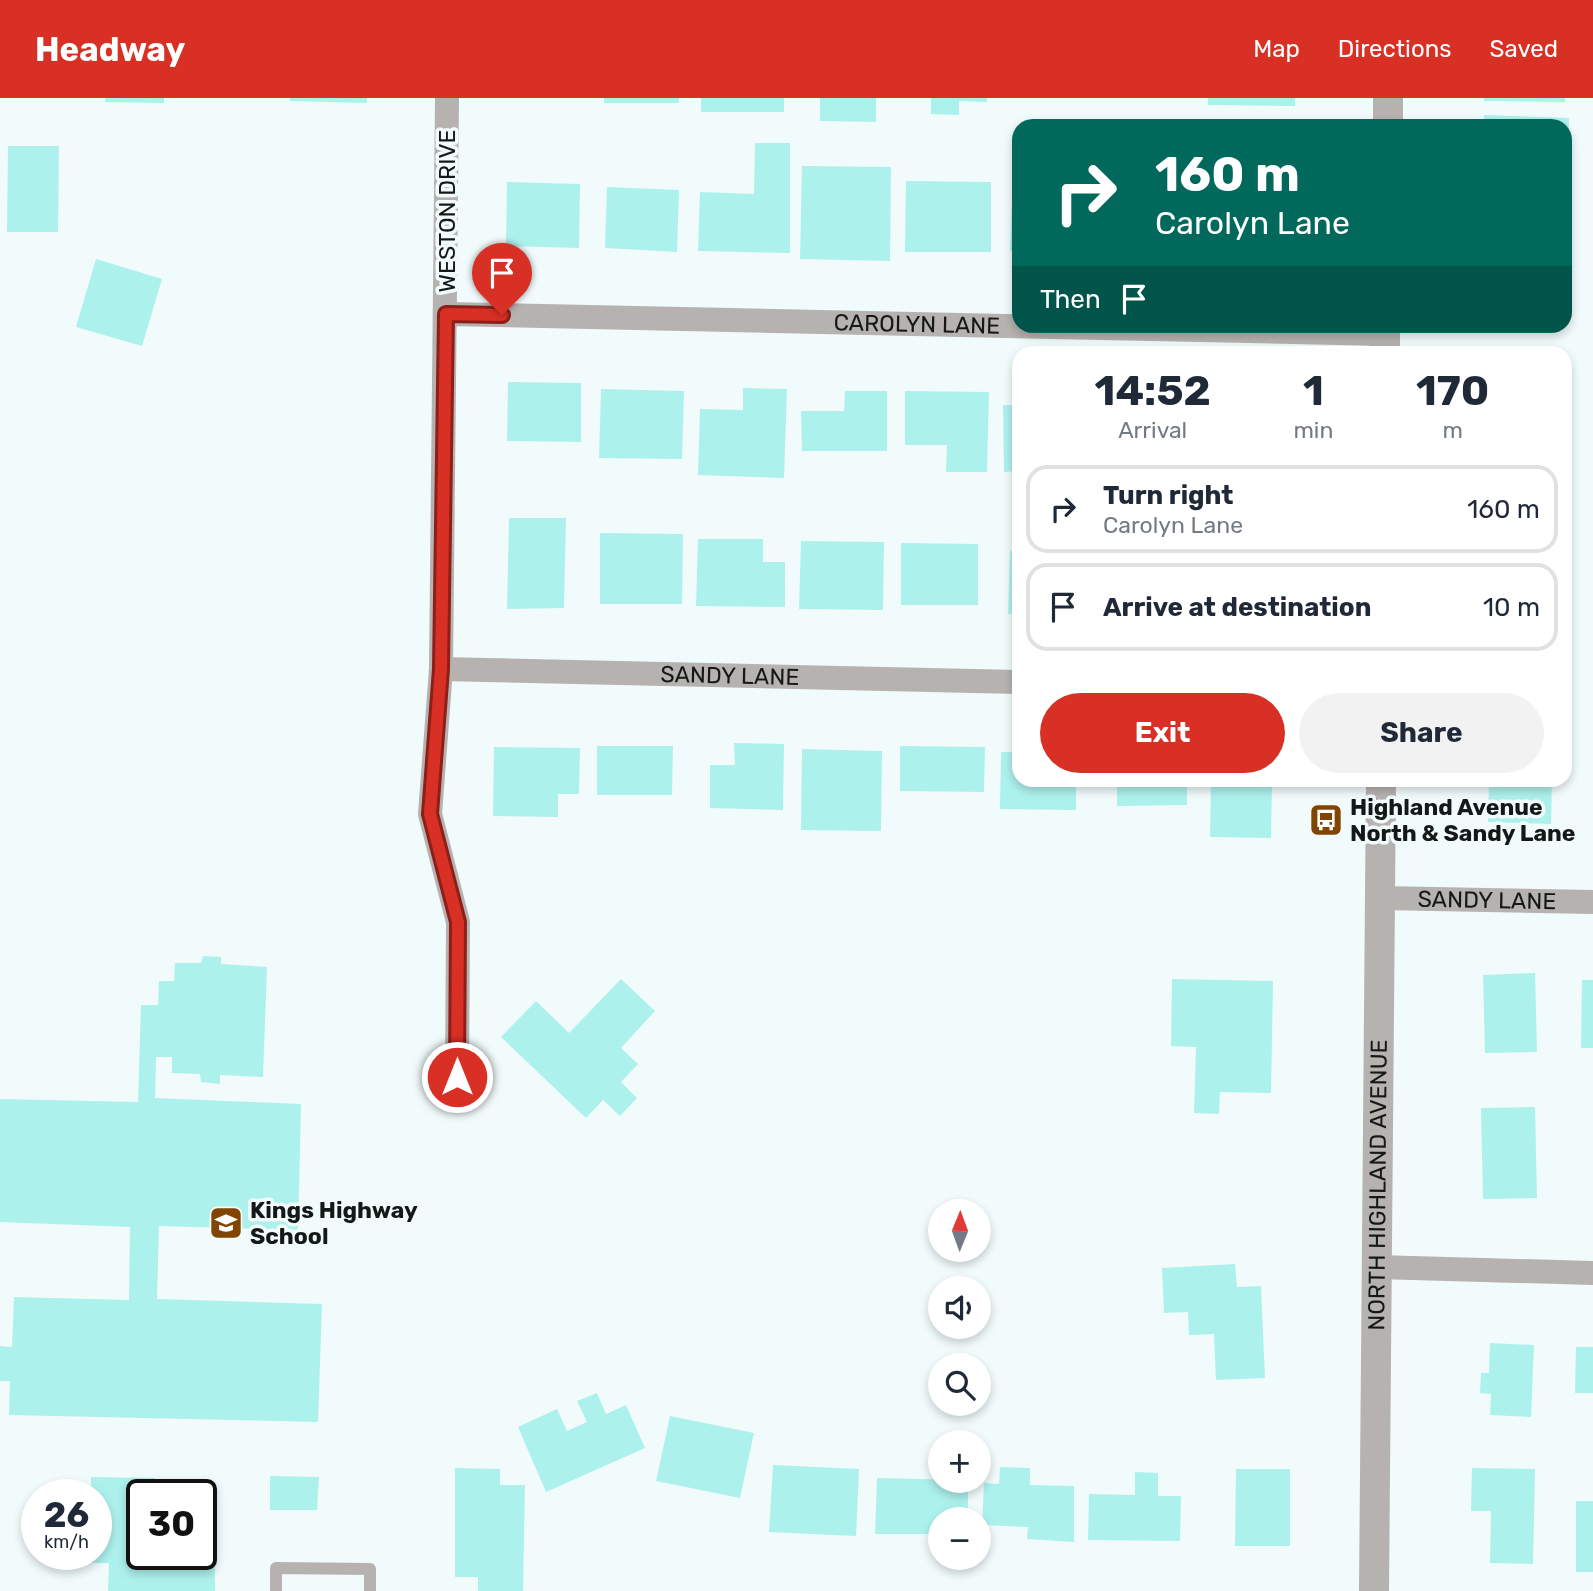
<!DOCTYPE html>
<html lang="en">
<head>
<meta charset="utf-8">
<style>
	body { margin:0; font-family:Rubik,sans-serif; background:#f2f2f3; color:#1f2937; height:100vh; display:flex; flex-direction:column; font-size:26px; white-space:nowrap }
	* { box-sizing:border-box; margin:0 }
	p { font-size:23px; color:#747a83 }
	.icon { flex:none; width:38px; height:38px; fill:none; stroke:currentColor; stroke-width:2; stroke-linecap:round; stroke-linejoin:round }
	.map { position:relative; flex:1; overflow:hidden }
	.side { position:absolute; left:1012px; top:248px; width:560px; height:441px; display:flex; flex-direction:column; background:#fff; border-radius:21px; box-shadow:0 4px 10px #0003 }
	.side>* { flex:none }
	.hud { position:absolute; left:1012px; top:21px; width:560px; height:214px; border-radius:21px; box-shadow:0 4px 10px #0003; background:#00695c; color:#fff; overflow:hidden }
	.needle { width:46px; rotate:1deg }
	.buttons { position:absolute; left:928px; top:1101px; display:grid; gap:14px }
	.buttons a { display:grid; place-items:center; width:63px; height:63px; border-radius:50%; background:#fff; box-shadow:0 4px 10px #0003; font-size:35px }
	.speed { position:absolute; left:21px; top:1381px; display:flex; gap:14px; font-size:35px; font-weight:700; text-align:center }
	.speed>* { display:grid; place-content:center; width:91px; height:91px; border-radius:50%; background:#fff; box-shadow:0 4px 10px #0003; line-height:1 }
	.speed small { font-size:18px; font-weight:400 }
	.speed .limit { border:4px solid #111; border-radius:10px; background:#fff; color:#111 }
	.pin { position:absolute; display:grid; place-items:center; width:60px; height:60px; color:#fff; margin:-72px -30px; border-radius:50% 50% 50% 0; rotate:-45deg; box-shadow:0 0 7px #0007 }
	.pin .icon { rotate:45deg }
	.me { position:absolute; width:77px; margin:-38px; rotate:0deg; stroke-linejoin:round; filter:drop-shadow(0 0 5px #0008) }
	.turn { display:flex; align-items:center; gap:24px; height:147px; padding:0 28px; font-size:32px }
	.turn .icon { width:91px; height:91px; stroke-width:2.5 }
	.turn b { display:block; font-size:49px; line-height:60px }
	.then { display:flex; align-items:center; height:66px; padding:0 28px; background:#0003; gap:14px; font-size:26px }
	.eta { display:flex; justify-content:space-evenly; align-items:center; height:119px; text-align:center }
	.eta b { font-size:42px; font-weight:700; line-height:49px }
	.action { display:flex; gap:14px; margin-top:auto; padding:14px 28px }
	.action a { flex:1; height:80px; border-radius:42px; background:#d93025; color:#fff; font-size:28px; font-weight:700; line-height:80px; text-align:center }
	.action a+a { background:#f2f2f3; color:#1f2937 }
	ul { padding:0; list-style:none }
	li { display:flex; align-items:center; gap:21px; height:88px; margin:0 14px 10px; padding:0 14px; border:4px solid #e0e1e3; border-radius:21px }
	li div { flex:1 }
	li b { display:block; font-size:26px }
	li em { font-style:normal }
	header { display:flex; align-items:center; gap:42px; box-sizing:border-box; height:98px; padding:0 35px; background:#d93025; color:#fff }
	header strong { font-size:33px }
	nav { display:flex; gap:38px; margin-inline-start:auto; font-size:24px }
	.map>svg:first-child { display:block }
</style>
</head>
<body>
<header>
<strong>Headway</strong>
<nav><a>Map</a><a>Directions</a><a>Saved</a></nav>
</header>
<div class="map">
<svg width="1593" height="1493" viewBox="0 0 1593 1493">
	<rect width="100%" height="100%" fill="#f1fbfb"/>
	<path fill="#adf1ed" d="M105 0H164V5L105 4Z
		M290 0H367V5L290 3Z
		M604 0H679V5H604Z
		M701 0H784V14H701Z
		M820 0H876V24L820 23Z
		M931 0H987V4L959 3V17L931 16Z
		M1208 0H1295V8L1208 7Z
		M1484 0H1565V4L1484 3Z
		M1484 17 1569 20 1567 98H1564V28H1484Z
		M755 45H790V155L698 153 700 94 754 96Z
		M8 48H59L58 134H7Z
		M802 68 891 69 890 163 800 161Z
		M906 83 991 84V154H905Z
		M507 84 580 86 579 150 506 148Z
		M607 89 679 92 677 154 605 150Z
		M1012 102H1018V153H1010Z
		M96 161 162 181 142 248 76 229Z
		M508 284 581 285V344L507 343Z
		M743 290 787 291 784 380 698 377 700 311 743 312Z
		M601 291 684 293 682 361 599 360Z
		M845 293H887V353H802L801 313H844Z
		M905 293 989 294 987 374H946L947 347H905Z
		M1003 307H1018V373L1004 374Z
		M509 420H566L564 510 507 511Z
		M600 435 683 436 682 506H600Z
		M698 441H763V464H785V509L696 508Z
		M801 443 884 444 883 512 799 511Z
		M901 445 978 446V507H901Z
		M1010 453H1018V516H1008Z
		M734 645 784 646 783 712 710 710V667H735Z
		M597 648H673L672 697H597Z
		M900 648 985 649 984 694 900 693Z
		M494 649 580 650 579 696H558V719L493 718Z
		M802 651 882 653 881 733 801 732Z
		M1001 654H1018V682H1076V712L1000 711Z
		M1117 682H1187V707L1117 708Z
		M1211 682H1272L1271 740 1210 739Z
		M1489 682H1552L1551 726 1488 724Z
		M203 858 221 859V866L267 869 263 979 220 977V986L201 984 200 976 172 975V959H156L155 1000 301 1006 298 1132 159 1128 157 1201 322 1206 318 1324 9 1317 10 1283H0V1248L12 1249 14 1199 129 1202 130 1129 0 1124V1001L138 1004 141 907H158L159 883H174L175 865H201Z
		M1535 875 1537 954 1485 955 1483 877Z
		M621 881 655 913 621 950 638 966 621 984 637 1000 620 1018 603 1002 586 1020 501 939 536 903 569 935Z
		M1172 881 1273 883 1271 995 1220 994 1219 1016 1194 1015 1196 949 1171 948Z
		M1582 882H1593V950H1581Z
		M1535 1009 1537 1100 1483 1101 1481 1010Z
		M1235 1166 1237 1189 1261 1188 1265 1280 1216 1282 1214 1236 1189 1237 1188 1214 1164 1215 1162 1170Z
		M1490 1245 1534 1247 1531 1319 1490 1317 1491 1296 1480 1295 1481 1275H1489Z
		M1576 1249H1593V1295H1575Z
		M597 1295 606 1316 626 1307 645 1350 546 1394 518 1329 557 1311 567 1333 587 1324 577 1303Z
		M670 1318 754 1335 740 1400 656 1383Z
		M773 1367 859 1371 856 1438 769 1434Z
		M1000 1369 1030 1370V1387L1074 1388V1444L1027 1441 1028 1429 982 1427 984 1385 999 1386Z
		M455 1370 500 1371V1387H525L523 1493H478V1479H455Z
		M1472 1370 1535 1371 1533 1466 1490 1465 1491 1413H1471Z
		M1236 1371H1290V1448H1235Z
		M1135 1374 1158 1375V1398H1181L1180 1443 1088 1442 1089 1396 1135 1397Z
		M270 1378 319 1379 317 1412H270Z
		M91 1379 155 1380V1396H142V1456H201V1419H214L215 1493H108L109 1465H89V1456H96V1396H91Z
		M877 1380 968 1382V1421H940V1436H875Z
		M1576 1403H1593V1474H1576Z"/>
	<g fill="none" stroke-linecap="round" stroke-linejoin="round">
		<path stroke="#b6b2b0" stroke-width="12" d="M276 1493V1470L370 1471V1493"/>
		<g stroke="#b6b2b0" stroke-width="24">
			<path d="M447 0 441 571 430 716 458 824 457 979"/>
			<path id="s1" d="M446 216 1385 236"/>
			<path id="s2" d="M441 571 1018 584"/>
			<path id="s3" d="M1380 800 1593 804"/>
			<path d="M1377 1169 1593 1175"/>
		</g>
		<g stroke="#b6b2b0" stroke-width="30">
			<path d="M1388 28V0"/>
			<path d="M1385 256V228"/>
			<path id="s4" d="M1374 1493 1381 682"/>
		</g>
	</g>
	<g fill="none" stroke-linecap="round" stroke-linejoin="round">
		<defs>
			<path id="route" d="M457 979 458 824 430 716 441 571 446 216 502 217"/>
		</defs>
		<use href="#route" stroke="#8d1f18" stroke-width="18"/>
		<use href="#route" stroke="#d93025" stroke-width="12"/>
	</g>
	<defs>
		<symbol id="bus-square" viewBox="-11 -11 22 22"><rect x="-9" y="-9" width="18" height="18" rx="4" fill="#814500" stroke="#f1fbfb"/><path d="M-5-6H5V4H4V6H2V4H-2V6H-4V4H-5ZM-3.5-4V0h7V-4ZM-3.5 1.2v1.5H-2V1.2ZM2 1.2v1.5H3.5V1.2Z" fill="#fff"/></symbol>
		<symbol id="school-square" viewBox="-11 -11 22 22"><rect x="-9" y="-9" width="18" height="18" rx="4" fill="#814500" stroke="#f1fbfb"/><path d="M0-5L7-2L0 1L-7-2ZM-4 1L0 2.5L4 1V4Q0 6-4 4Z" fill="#fff"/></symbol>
	</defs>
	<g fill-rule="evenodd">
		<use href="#bus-square" x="1307" y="703" width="38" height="38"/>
		<use href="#school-square" x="207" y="1106" width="38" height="38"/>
	</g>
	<g text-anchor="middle" stroke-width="7" stroke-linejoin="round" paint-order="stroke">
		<g font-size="23" fill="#141817" stroke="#f1fbfb">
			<text transform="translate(447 113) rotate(-90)" y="8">WESTON DRIVE</text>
			<text dy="8" stroke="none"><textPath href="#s1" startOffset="471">CAROLYN LANE</textPath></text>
			<text dy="8" stroke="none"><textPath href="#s2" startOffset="289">SANDY LANE</textPath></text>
			<text dy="8" stroke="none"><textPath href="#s3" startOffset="107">SANDY LANE</textPath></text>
			<text dy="8" stroke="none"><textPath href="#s4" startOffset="406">NORTH HIGHLAND AVENUE</textPath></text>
		</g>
		<g font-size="23" font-weight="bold" fill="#141817" stroke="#f1fbfb" text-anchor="start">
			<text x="1350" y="717">Highland Avenue<tspan x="1350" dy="26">North &amp; Sandy Lane</tspan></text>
			<text x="250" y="1120">Kings Highway<tspan x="250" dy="26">School</tspan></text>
		</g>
	</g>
</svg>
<div class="buttons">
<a><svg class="needle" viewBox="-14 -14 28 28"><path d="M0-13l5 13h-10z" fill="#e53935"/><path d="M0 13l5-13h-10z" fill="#747a83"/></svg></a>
<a><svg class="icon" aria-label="sound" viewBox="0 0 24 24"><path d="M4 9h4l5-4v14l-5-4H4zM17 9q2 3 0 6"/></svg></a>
<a><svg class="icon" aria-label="search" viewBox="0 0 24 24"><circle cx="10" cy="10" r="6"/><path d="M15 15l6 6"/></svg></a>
<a>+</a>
<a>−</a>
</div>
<div class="speed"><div>26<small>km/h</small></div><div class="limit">30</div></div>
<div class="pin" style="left:502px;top:217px;background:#d93025"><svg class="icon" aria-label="arrive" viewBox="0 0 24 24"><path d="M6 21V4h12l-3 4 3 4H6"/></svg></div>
<svg class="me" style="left:457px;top:979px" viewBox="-20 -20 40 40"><circle r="17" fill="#d93025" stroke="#fff" stroke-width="3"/><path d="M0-11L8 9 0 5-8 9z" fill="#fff"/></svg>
<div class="hud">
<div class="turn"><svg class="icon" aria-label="right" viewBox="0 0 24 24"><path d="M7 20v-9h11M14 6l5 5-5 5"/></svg><div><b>160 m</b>Carolyn Lane</div></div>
<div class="then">Then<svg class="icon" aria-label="arrive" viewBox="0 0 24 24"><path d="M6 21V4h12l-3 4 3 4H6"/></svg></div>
</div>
<section class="side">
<div class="eta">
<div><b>14:52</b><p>Arrival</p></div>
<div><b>1</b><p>min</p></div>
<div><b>170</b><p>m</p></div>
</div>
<ul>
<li><svg class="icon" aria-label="right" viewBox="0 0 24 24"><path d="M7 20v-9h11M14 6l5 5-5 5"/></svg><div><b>Turn right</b><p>Carolyn Lane</p></div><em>160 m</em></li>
<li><svg class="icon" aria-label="arrive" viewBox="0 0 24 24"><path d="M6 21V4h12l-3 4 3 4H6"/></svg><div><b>Arrive at destination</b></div><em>10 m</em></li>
</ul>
<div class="action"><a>Exit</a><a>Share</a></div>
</section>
</div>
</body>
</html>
